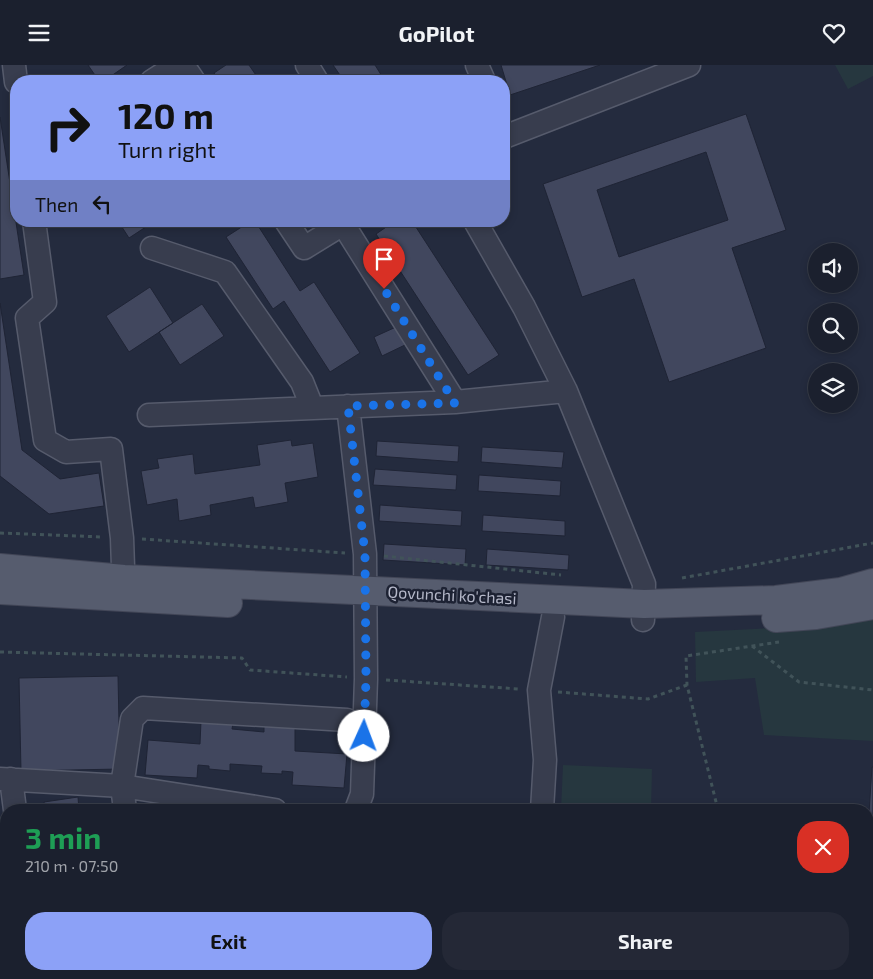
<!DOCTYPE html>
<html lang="en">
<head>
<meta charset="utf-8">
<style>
	body { margin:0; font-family:"Exo 2",sans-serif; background:#242836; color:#f1f3f6; height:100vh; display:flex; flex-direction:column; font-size:19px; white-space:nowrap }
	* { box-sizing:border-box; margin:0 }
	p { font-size:16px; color:#a0a3aa }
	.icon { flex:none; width:28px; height:28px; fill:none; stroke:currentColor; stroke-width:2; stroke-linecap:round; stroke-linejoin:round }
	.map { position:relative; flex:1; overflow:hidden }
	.sheet { position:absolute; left:0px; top:739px; width:874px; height:176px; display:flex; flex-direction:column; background:#1b202e; border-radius:20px 20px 0 0; box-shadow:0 2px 8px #0003,0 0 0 1px #393e4a }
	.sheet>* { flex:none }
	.banner { position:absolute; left:10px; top:10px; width:500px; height:152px; border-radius:20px; box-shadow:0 2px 8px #0003,0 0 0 1px #393e4a; background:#8ca1f7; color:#111; overflow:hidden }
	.buttons { position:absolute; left:808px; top:178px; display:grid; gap:10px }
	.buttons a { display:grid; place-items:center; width:50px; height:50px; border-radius:50%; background:#1b202e; box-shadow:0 2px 8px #0003,0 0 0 1px #393e4a; font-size:25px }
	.pin { position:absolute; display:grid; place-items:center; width:42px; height:42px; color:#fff; margin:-51px -21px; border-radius:50% 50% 50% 0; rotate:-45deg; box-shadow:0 0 5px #0007 }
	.pin .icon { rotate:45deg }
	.me { position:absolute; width:55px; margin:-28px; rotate:2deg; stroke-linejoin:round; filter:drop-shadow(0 0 4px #0008) }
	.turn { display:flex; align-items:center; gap:18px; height:105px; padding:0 25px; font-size:22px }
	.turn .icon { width:65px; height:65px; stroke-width:2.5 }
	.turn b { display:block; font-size:35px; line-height:42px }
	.then { display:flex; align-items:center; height:48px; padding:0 25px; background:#0003; gap:10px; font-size:19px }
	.round { display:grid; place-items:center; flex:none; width:52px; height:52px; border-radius:20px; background:#242836 }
	.summary { display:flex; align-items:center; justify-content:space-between; height:85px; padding:0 25px }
	h1 { font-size:30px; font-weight:700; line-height:38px; color:#1e9e55 }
	.button { display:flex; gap:10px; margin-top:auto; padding:10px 25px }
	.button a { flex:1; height:58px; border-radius:20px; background:#8ca1f7; color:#111; font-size:20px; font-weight:700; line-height:58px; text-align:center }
	.button a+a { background:#242836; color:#f1f3f6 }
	header { display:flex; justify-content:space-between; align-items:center; height:65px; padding:0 25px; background:#1b202e; font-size:22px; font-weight:700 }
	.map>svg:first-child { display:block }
</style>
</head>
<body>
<header><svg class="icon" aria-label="menu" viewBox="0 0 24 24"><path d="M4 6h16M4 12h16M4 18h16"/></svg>GoPilot<svg class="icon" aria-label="heart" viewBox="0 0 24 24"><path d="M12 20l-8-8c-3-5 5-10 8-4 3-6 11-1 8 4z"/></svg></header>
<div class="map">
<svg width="873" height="914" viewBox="0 0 873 914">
	<rect width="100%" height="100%" fill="#242b3e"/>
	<path fill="#26373f" d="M835 0H873V11L848 24Z
		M873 550V676L764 670 755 613 696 617 695 567 830 560Z
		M563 700 652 704 651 745H561Z"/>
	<path fill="#41475e" stroke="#1f2435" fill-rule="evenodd" d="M88 0H127L104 16H99Z
		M226 0H249L260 16H220L214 8Z
		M333 0H375L385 16H344Z
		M501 0H600L510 30Z
		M746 49 786 165 732 183 766 283 669 317 634 214 582 232 543 119ZM706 87 728 155 619 192 597 125Z
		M0 52 24 210 0 214Z
		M118 156H155L129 173Z
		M251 156H255L300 226 314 217 360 288 330 307 284 236 273 244 226 172Z
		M395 156H412L499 290 468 310 376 169Z
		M150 222 173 258 129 287 106 251Z
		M0 238 22 385 60 414 99 408 104 441 49 449 0 411Z
		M202 239 224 271 180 300 159 267Z
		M396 262 405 280 382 291 374 272Z
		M291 375 292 381 313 378 318 412 285 418 288 437 255 443 253 432 210 440 211 450 179 456 177 434 147 440 141 406 159 403 157 394 193 389 195 409 260 400 257 380Z
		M377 376 459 381 458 397 376 391Z
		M482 382 564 387 562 403 481 397Z
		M375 404 457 410 456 425 373 420Z
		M479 410 561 416 560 431 478 426Z
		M380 440 462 446 461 461 379 456Z
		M483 450 565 456V471L482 466Z
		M384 479 466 484 465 500 383 495Z
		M487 484 569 490 568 505 486 500Z
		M118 611 120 704 21 706 19 613Z
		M201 656 233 658 232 664 264 667V660L295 661V686L347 689 344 723 292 720 293 707 282 706V709L261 708 262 701 230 699V706L209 704V701L198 700 197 713 145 710 148 675 200 679Z
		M872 702H873V847L868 846V764Z
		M78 732 79 745H45L44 737Z
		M65 909H99L100 914H65Z
		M812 909H857V914H812Z"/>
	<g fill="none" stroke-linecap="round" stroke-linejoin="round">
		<defs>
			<path id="minor" d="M14 0 16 17
				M183 0 194 16
				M307 0 317 16
				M477 0 484 16
				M152 16 177 0
				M504 72 689 0
				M34 156 45 237 27 253 45 375 66 387 111 384 122 473 124 531
				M286 156 304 183 343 159
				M347 156 343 159 455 337
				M475 156 524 242 566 326 644 519 643 555
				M152 183 225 207 302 317 312 342
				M348 341 365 489 366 614 362 729 356 745
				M149 350 455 337 566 326
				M0 714 122 721 132 654 143 643 347 655
				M11 714 15 745
				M125 745 122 721 275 745
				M542 745 545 695 539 625 553 552
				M37 909 38 914
				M140 909V914
				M352 909 353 914
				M198 914 237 909
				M532 914 533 909"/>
			<path id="major" d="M0 503 124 514 644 539 776 535 841 527 873 518
				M0 525 228 538
				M776 553 816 550 873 540"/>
		</defs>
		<use href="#minor" stroke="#565b6c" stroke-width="25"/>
		<use href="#major" stroke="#424657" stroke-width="30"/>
		<path stroke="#415359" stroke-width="3" stroke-dasharray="4 4" stroke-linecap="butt" d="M0 468 103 472
			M142 474 345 488
			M384 491 561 510
			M682 513 873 478
			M752 581 799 617 873 625
			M0 587 242 593 250 605 347 612
			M386 615 519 624
			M558 627 648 634 687 620
			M718 745 687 620 686 591 779 577
			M0 840 6 893
			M8 909 9 914
			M768 909 770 914"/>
		<use href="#minor" stroke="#383d4e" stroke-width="22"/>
		<use href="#major" stroke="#565c6e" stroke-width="28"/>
	</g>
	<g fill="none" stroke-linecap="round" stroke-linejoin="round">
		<path stroke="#1a73e8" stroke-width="9" stroke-dasharray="0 16.2" d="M364 671 366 614 365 489 348 341 455 338 384 224"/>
	</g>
	<g text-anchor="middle" stroke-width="5" stroke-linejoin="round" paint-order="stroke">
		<g font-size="16" fill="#b5b8c9" stroke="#1d2233">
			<text transform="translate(452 530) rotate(3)" y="6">Qovunchi ko'chasi</text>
		</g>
	</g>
</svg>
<div class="buttons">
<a><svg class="icon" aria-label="sound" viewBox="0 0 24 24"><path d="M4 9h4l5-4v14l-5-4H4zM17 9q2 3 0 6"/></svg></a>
<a><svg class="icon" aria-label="search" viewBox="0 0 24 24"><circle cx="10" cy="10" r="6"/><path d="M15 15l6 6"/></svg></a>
<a><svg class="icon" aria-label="layers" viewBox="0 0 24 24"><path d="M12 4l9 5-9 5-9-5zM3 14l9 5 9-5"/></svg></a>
</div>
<div class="pin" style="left:384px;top:224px;background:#d93025"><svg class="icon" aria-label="arrive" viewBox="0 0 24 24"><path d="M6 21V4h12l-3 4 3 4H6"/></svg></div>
<svg class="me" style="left:364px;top:671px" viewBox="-20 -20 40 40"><circle r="19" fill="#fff"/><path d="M0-13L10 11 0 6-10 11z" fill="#1a73e8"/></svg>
<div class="banner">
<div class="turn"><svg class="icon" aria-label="right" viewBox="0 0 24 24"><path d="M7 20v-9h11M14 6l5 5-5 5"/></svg><div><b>120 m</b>Turn right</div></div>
<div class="then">Then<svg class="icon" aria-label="left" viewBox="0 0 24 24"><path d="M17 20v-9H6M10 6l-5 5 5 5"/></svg></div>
</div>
<section class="sheet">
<div class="summary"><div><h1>3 min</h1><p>210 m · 07:50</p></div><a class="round" style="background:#d93025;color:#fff"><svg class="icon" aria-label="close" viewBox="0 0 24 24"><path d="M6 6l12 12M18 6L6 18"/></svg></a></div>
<div class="button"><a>Exit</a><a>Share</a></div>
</section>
</div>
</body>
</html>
